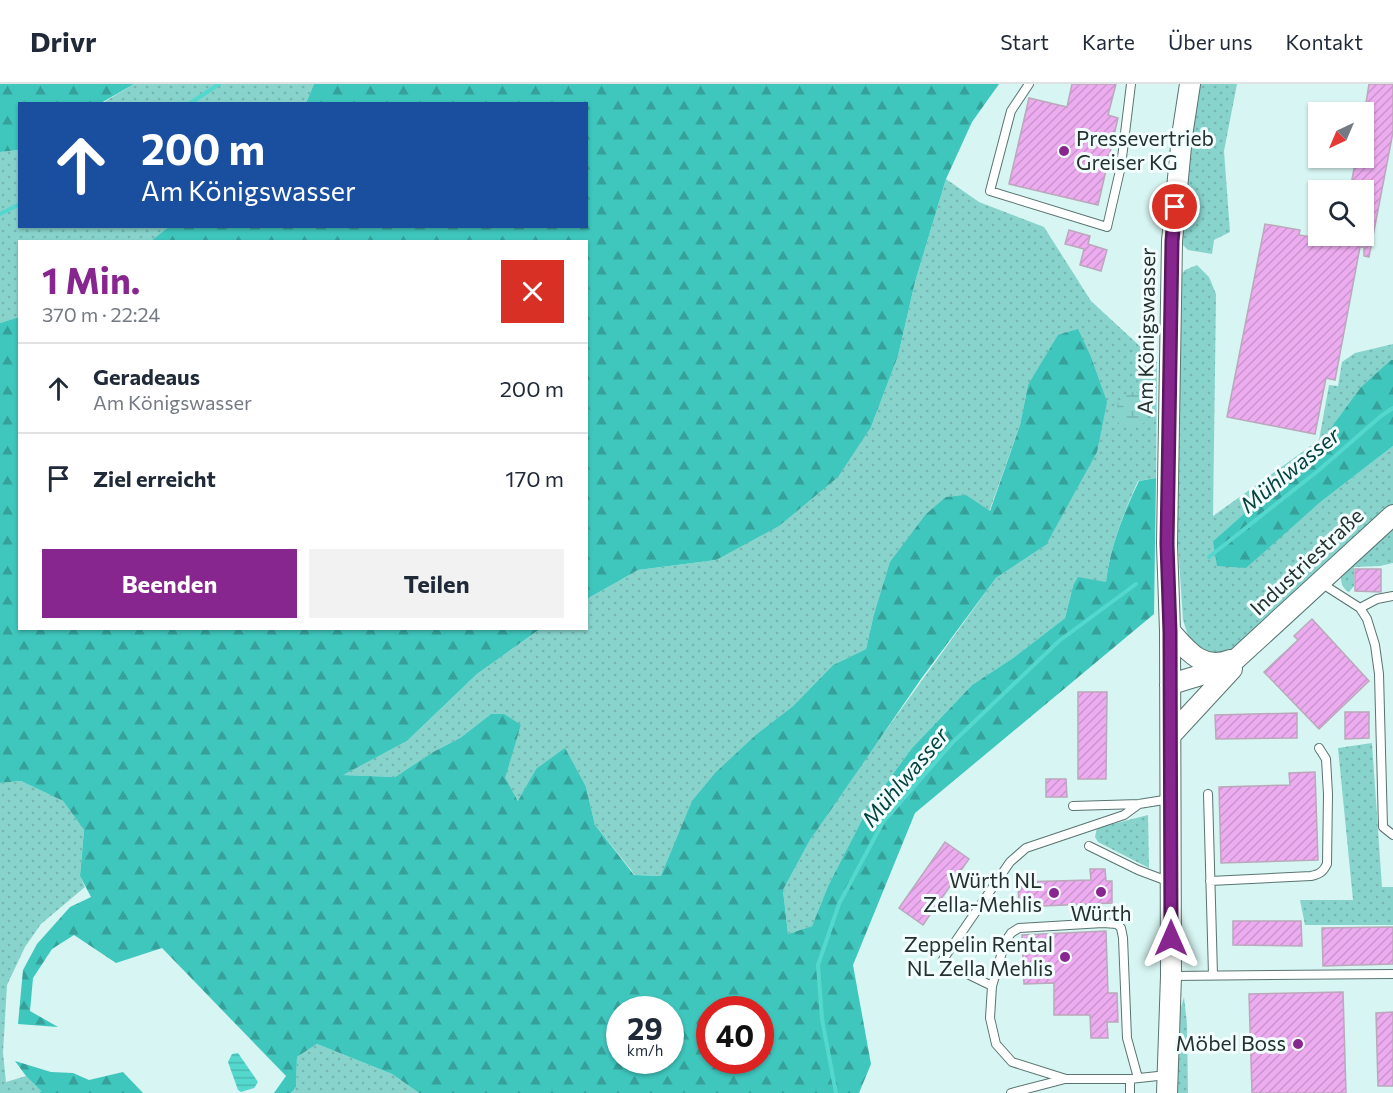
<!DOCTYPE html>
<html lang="de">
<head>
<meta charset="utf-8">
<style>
	body { margin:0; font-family:Commissioner,sans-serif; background:#f2f2f3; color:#1f2937; height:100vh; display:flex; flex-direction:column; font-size:22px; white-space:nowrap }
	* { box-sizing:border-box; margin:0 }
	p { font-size:20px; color:#747a83 }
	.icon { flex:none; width:33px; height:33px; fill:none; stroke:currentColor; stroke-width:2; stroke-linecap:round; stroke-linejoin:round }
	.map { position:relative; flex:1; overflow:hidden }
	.drawer { position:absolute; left:18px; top:156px; width:570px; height:390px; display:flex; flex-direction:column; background:#fff; border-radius:0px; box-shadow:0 2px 4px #0004 }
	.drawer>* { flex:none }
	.guide { position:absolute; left:18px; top:18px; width:570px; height:126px; border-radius:0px; box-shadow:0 2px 4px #0004; background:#1a4fa0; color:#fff; overflow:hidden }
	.needle { width:39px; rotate:224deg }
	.buttons { position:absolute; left:1308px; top:18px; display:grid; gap:12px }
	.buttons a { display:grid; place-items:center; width:66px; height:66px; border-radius:0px; background:#fff; box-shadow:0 2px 4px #0004; font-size:30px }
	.speed { position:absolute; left:606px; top:912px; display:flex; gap:12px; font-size:30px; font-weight:700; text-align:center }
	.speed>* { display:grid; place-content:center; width:78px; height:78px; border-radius:50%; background:#fff; box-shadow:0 2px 4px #0004; line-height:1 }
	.speed small { font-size:15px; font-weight:400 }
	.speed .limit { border:9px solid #d22; background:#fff; color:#111 }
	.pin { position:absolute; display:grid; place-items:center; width:51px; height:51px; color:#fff; margin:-26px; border:3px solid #fff; border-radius:50%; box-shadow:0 2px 6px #0007 }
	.me { position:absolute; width:66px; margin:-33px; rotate:0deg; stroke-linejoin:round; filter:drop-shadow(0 0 4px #0008) }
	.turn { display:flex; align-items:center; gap:21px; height:126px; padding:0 24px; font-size:27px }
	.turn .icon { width:78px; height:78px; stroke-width:2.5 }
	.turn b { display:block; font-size:42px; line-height:51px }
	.round { display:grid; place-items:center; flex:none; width:63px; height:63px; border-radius:0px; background:#f2f2f3 }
	.head { display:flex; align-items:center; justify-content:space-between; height:102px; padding:0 24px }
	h1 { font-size:36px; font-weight:700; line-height:45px; color:#882690 }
	.button { display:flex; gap:12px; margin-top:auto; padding:12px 24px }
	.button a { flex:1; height:69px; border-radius:0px; background:#882690; color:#fff; font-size:24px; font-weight:700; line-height:69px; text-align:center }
	.button a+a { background:#f2f2f3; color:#1f2937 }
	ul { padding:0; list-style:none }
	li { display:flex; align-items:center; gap:18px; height:90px; padding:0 24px; border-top:2px solid #e0e1e3 }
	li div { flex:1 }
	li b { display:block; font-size:22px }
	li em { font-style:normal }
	header { display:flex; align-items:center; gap:36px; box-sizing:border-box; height:84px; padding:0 30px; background:#fff; border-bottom:2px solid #e0e1e3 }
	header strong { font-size:28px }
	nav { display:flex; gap:33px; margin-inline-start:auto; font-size:21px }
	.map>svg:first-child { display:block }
</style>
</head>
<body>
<header>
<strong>Drivr</strong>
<nav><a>Start</a><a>Karte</a><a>Über uns</a><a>Kontakt</a></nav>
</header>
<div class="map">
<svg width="1393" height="1009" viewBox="0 0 1393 1009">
	<defs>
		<pattern id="grass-dots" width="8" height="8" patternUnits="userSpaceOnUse" patternTransform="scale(1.5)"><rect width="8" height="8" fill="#88d4cd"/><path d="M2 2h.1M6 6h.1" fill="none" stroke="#75b6b0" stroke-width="1.8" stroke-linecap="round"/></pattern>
		<pattern id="forest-firs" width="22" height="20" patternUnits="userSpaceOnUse" patternTransform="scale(1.5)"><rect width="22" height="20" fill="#3fc6bd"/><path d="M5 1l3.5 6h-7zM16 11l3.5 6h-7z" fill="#35a19a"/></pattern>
		<pattern id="wetland-marsh" width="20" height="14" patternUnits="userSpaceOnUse" patternTransform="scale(1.5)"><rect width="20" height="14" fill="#88d4cd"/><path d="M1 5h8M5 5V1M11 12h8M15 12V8" fill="none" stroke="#75b6b0"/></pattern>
		<pattern id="water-rules" width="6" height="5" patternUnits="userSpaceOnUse" patternTransform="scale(1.5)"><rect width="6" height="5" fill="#54d8ce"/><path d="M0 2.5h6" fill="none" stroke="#49bab1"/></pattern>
		<pattern id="building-hatch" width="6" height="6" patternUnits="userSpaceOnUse" patternTransform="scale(1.5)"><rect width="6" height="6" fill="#ecacef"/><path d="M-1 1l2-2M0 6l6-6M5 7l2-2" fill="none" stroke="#ca94cd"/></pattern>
	</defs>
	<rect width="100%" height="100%" fill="#d7f5f2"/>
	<path fill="url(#grass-dots)" fill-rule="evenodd" d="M134 0H314L306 19 101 20Z
		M1199 0H1237L1224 67 1230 148 1214 156 1212 170 1188 166 1181 159 1187 61Z
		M19 66 20 142 170 143 151 157 20 158 19 233 0 239V68Z
		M946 95 979 118 1044 143 1091 217 1157 278 1156 394 1138 397C1124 428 1110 463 1106 498L1073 502 1065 534 1013 574 972 601 912 664 868 724 828 802 812 842 788 850 783 806 810 756 834 718 996 494 1046 461 1028 301 1020 341 989 428 873 534 866 565 833 581 793 622 758 649 662 792 635 791 595 741 586 703 536 685 519 718 504 694 521 641 491 630 460 654 433 668 395 693 342 691 407 657 477 590 540 545 586 544 587 515 638 486 716 476 871 343 898 272 915 198ZM1118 318 1150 321 1120 341Z
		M1197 181 1209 193 1216 210 1213 432 1319 356 1329 301 1338 302 1342 278 1355 269 1393 260V276L1361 303 1310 372 1213 457 1318 420 1393 362V421L1248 554 1227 570 1212 573 1189 555 1183 536 1175 415 1178 194 1185 186Z
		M1393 443V479L1380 482 1354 483V502L1349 508C1342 504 1341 499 1341 492Z
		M1372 659 1382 803H1393V841H1305L1300 816H1353L1338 664Z
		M21 697 63 717 84 746 80 792 85 803 41 840 25 863 7 901 3 969 6 998 26 992 41 1007 39 1009H0V699Z
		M1148 731 1149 784 1098 758 1095 753 1097 744Z
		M1184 913 1187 940 1188 1009H1175L1179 930Z
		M317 960 392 990 419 1009H291L296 1003 297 973Z"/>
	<path fill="url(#forest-firs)" fill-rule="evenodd" d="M0 0H134L101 19 20 20 19 66 0 68Z
		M314 0H999L972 38 946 95 915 198 898 272 871 343 838 393 779 442 716 476 638 486 587 515 586 158 151 157 170 142H586V20L306 19Z
		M19 233 20 544 540 545 477 590 407 657 343 691 395 693 433 668 460 654 491 630H504L521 641 505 694 518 717 536 685 565 664 586 703 595 741 634 791 661 792 692 717 716 688 758 649 793 622 833 581 866 565 873 534 890 478 926 430 946 413 966 411 990 427 1020 341 1028 301 1058 251 1078 245 1091 273 1107 318 1097 368 1046 461 996 494 921 595 810 756 783 806 788 850 812 842 828 802 868 724 912 664 972 601 1013 574 1065 534 1073 502 1078 493 1106 498C1110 463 1124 428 1139 397L1156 394 1154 530 915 729 853 881 871 980 859 1009H419L392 990 317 960 297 973 296 1003 291 1009H274L286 992 162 864 116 879 74 851 52 865 33 894 30 927 58 943 18 940 23 886 37 860 70 823 91 813 80 792 84 746 63 717 21 697 0 699V239ZM620 926H670V976H620ZM710 926H760V976H710Z
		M1391 276H1393V362L1318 420 1246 484 1217 482 1213 457 1310 372 1361 303Z
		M15 977 51 988 73 989 89 996 123 988 143 1009H39L41 1007 26 992Z"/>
	<path fill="url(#wetland-marsh)" d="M1130 308 1144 309 1150 321 1144 339 1128 345 1120 341 1115 333 1118 318Z"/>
	<path fill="url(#water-rules)" d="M238 969 258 998 254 1004 241 1008 238 1006 228 978 232 970Z"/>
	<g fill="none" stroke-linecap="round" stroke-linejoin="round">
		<path stroke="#54d8ce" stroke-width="4" d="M189 20 219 0
			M0 130 20 120
			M1209 473 1319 386 1381 332 1393 324
			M836 1009 822 935 818 881 839 820 883 738 953 658 1059 557 1136 500"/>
	</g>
	<path fill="url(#building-hatch)" stroke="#baa8bb" stroke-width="1.5" d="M1072 0H1116L1108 31 1118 34 1098 121 1009 100 1029 14 1067 23Z
		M1369 0H1393V48L1369 173 1364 172V163H1360L1335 296 1326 294 1315 350 1227 333 1265 140 1300 146 1299 151 1340 158 1341 152H1364V106H1350L1356 74H1364V32Z
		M1069 146 1090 152 1088 160 1107 166 1101 187 1080 181 1084 165 1065 160Z
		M1355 485H1381V508L1355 507Z
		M1312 535 1369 597 1319 645 1264 588 1298 556 1294 552Z
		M1078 608H1107L1106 695H1078Z
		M1345 628H1369V654L1345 655Z
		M1297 629V654L1216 655 1215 631Z
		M1315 688 1318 776 1221 779 1219 703 1290 701 1289 689Z
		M1046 695H1066L1067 713H1046Z
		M945 758 969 775 923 841 899 824Z
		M1090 785H1105L1106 797H1112V819L1019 823 1018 798 1091 796Z
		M1233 837H1301L1302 862 1233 861Z
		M1393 843V880L1323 882 1322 844Z
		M1106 847 1108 909H1117L1118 938H1107L1108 954H1091L1090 931H1054V899L1024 900 1022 851Z
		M1343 908 1346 1009H1252L1249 910Z
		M1393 928V1002H1378L1376 929Z"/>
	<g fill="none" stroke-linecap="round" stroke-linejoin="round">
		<defs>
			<path id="service" d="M1029 0 1011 27 990 107 1107 143 1121 82 1131 0
				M1321 499 1360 524 1367 535 1375 561 1379 590 1383 743 1393 751
				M1360 524 1377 515 1393 512
				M1208 710 1213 891
				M1073 722 1139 720 1170 715
				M1089 762 1138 786 1170 798
				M1210 797 1311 792C1320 790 1323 788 1327 780L1328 710 1326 675 1319 664
				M942 877 1010 778 1026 764 1124 731 1139 720
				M955 884 992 902
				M1171 892 1393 890
				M1138 994 1127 954 1123 854 1121 844 1117 840 1103 839 1019 844 1011 849 1005 858 992 902 990 934 996 960 1012 978 1066 995H1130L1167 991
				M1130 995V1009
				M1011 1009 1065 995"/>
			<path id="tertiary" d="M1170 547C1187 566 1202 587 1230 576
				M1170 601C1192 592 1214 590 1234 577L1393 431
				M1171 651 1232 585
				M1167 1009 1171 892 1170 547 1167 460 1172 157 1182 52 1190 0"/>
		</defs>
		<use href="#service" stroke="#597471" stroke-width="10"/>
		<use href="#tertiary" stroke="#597471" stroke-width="22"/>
		<use href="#service" stroke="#fff" stroke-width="8"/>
		<use href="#tertiary" stroke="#fff" stroke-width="20"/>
	</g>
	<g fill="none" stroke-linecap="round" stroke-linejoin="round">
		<defs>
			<path id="route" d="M1171 854 1170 548 1167 460 1172 157 1175 123"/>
		</defs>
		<use href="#route" stroke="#58195e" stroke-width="15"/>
		<use href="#route" stroke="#882690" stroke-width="10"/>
	</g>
	<g fill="#882690" stroke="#f2fefd" stroke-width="2">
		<circle cx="1064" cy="67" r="6"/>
		<circle cx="1101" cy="808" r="6"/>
		<circle cx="1054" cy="809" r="6"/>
		<circle cx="1065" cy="873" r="6"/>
		<circle cx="1298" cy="960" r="6"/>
	</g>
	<g text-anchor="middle" stroke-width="6" stroke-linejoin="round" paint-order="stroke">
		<g font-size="21" fill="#25302f" stroke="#f2fefd" text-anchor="end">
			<text x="1076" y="62" text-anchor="start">Pressevertrieb<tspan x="1076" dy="24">Greiser KG</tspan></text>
			<text x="1042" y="804">Würth NL<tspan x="1042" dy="24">Zella-Mehlis</tspan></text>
			<text x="1101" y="837" text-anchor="middle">Würth</text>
			<text x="1053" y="868">Zeppelin Rental<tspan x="1053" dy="24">NL Zella Mehlis</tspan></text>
			<text x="1286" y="967">Möbel Boss</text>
		</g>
		<g font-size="21" fill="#25302f" stroke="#f2fefd">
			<text transform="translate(1147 247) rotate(-89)" y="7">Am Königswasser</text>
			<text transform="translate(1307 478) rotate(-43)" y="7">Industriestraße</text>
		</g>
		<g font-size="22" font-style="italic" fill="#054340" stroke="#f2fefd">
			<text transform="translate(1290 386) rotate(-39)" y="8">Mühlwasser</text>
			<text transform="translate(905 693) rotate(-50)" y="8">Mühlwasser</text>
		</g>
	</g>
</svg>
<div class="buttons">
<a><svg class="needle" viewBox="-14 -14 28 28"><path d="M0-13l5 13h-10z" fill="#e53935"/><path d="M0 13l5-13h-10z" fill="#747a83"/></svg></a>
<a><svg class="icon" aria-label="search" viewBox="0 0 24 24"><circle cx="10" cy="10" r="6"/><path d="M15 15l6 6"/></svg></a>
</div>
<div class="speed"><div>29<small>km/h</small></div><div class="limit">40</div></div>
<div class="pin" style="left:1175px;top:123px;background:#d93025"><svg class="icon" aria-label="arrive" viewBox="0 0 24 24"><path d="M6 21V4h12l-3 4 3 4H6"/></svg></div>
<svg class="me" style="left:1171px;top:854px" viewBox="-20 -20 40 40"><path d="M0-17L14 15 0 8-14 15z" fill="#882690" stroke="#fff" stroke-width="4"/></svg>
<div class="guide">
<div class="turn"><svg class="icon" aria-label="ahead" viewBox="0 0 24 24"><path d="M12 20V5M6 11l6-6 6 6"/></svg><div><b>200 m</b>Am Königswasser</div></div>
</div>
<section class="drawer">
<div class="head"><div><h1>1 Min.</h1><p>370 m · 22:24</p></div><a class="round" style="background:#d93025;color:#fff"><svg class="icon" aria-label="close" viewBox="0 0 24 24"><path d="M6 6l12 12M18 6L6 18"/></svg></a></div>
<ul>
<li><svg class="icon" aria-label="ahead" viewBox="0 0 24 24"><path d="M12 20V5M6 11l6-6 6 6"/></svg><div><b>Geradeaus</b><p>Am Königswasser</p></div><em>200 m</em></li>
<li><svg class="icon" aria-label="arrive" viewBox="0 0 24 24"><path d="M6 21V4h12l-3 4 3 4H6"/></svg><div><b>Ziel erreicht</b></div><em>170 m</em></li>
</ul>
<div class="button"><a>Beenden</a><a>Teilen</a></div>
</section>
</div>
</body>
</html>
